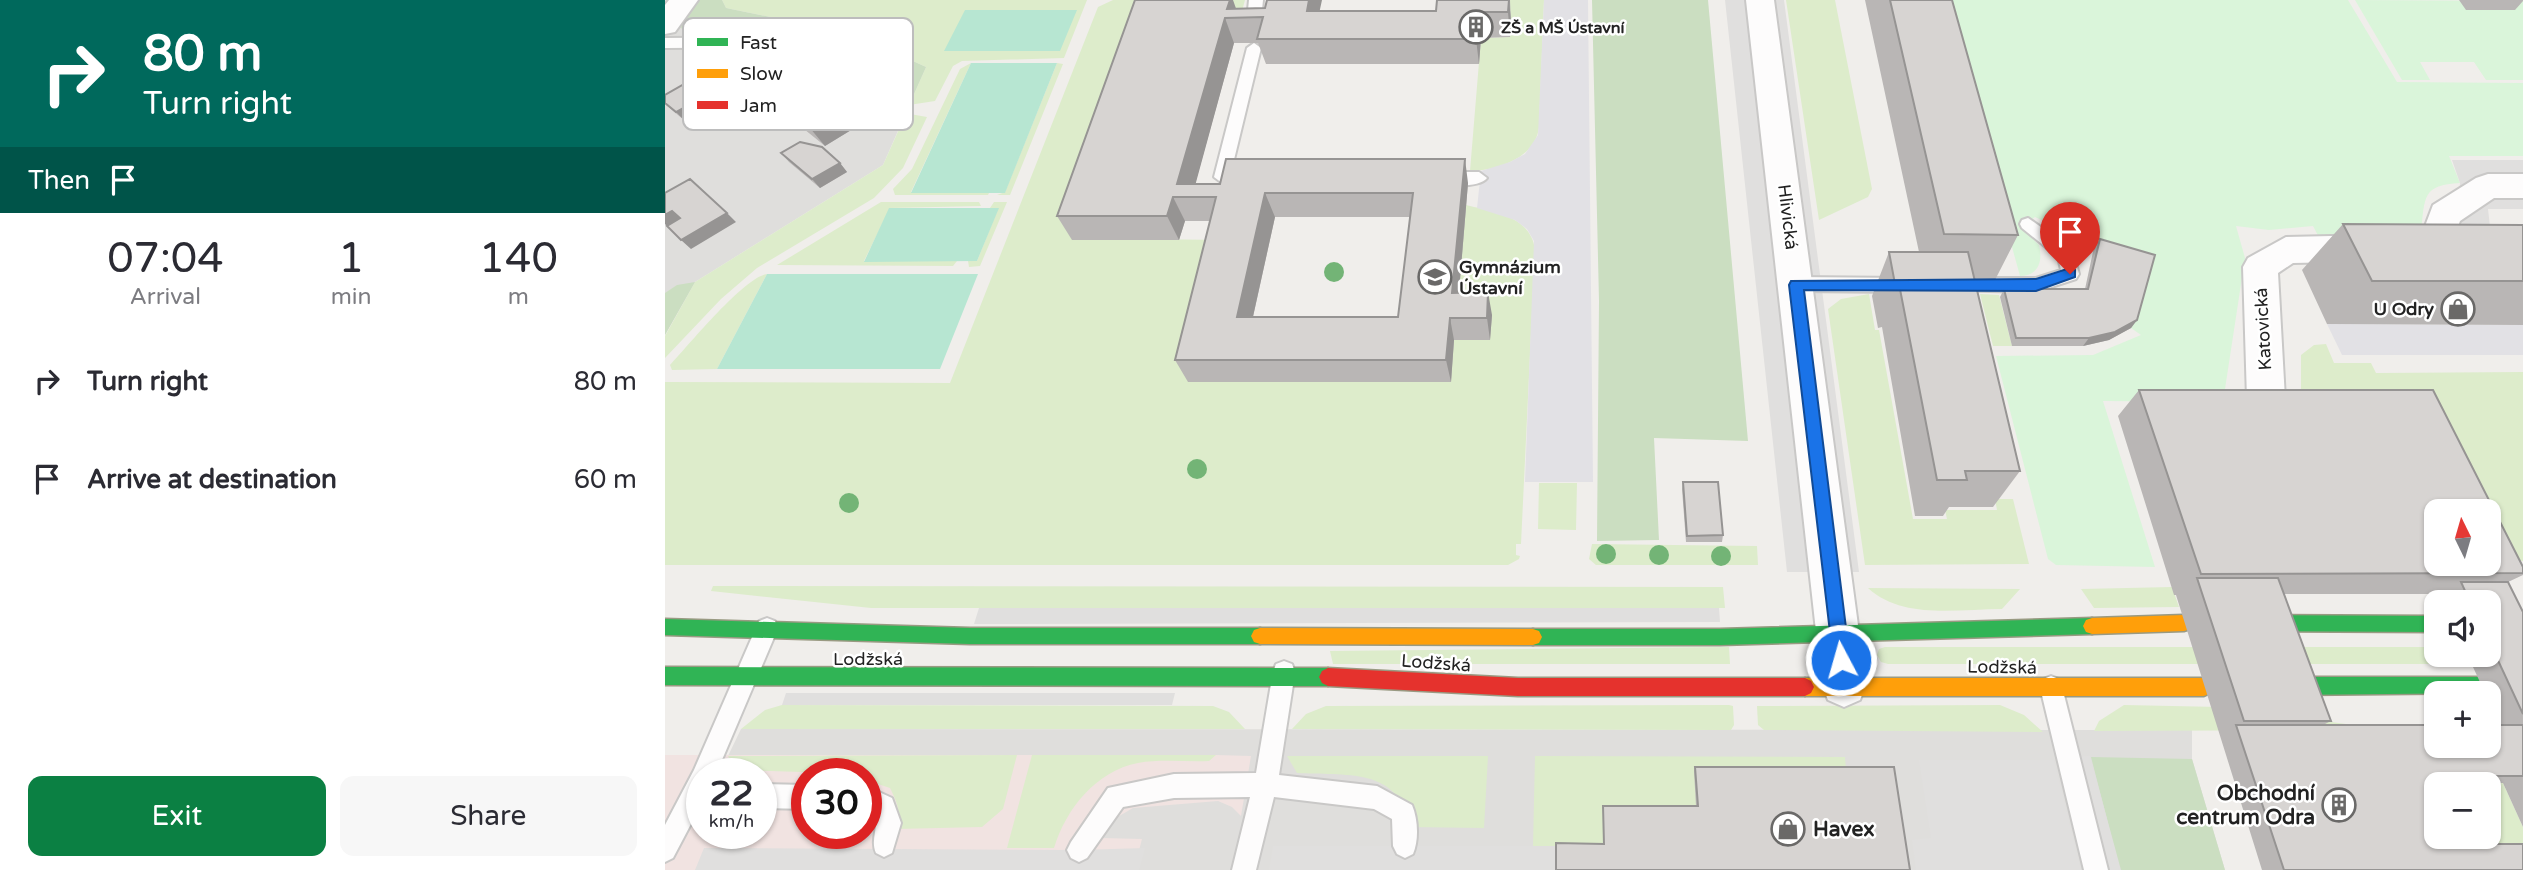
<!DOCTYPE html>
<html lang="en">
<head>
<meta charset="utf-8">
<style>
	body { margin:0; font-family:"Varela Round",sans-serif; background:#f7f7f7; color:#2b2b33; height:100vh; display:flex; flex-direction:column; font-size:26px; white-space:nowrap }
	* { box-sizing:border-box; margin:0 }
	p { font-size:23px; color:#7c7c81 }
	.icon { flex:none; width:38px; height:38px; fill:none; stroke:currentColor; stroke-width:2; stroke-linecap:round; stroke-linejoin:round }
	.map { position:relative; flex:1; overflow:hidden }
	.side { display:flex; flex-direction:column; background:#fff; width:665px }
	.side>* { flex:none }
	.top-card { background:#00695c; color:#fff; overflow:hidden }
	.needle { width:46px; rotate:355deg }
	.fabs { position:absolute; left:1759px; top:499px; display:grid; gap:14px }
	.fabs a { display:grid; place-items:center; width:77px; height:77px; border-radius:14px; background:#fff; box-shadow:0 2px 5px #0004; font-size:35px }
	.speed { position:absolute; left:21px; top:758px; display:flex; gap:14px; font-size:35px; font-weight:700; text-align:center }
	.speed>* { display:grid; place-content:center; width:91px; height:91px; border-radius:50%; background:#fff; box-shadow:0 2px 5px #0004; line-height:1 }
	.speed small { font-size:18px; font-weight:400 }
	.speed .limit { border:10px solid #d22; background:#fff; color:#111 }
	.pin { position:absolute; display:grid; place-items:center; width:60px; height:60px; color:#fff; margin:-72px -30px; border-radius:50% 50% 50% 0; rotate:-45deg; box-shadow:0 0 7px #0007 }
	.pin .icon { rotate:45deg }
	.me { position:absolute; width:77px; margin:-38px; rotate:354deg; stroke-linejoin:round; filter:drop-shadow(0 0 5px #0008) }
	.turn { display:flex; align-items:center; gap:24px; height:147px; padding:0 28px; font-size:32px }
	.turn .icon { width:91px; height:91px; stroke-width:2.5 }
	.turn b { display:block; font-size:49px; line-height:60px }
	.then { display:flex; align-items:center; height:66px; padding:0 28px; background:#0003; gap:14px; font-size:26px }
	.eta { display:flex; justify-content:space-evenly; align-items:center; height:119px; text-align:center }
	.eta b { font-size:42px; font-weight:600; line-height:49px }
	.button { display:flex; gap:14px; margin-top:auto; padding:14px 28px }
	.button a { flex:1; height:80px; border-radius:14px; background:#0b8043; color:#fff; font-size:28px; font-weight:600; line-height:80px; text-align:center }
	.button a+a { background:#f7f7f7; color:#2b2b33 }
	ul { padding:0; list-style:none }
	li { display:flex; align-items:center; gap:21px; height:98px; padding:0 28px }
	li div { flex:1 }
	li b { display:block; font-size:26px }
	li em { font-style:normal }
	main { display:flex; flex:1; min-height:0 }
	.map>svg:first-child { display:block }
</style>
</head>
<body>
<main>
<section class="side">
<div class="top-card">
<div class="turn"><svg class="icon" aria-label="right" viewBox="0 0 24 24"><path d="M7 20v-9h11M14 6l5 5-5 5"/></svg><div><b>80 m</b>Turn right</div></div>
<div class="then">Then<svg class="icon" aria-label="arrive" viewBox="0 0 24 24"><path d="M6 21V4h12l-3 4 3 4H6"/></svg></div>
</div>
<div class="eta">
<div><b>07:04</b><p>Arrival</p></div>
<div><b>1</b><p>min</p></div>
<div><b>140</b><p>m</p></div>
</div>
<ul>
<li><svg class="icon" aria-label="right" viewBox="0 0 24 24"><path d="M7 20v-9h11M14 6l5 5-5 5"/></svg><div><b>Turn right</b></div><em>80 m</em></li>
<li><svg class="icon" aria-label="arrive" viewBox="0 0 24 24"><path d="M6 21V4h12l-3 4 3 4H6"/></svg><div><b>Arrive at destination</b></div><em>60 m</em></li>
</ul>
<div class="button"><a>Exit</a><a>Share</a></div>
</section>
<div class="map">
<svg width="1858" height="870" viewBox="0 0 1858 870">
	<rect width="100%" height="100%" fill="#f0eeeb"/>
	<path fill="#dfdedc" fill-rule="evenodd" d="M0 0H57L61 8 261 67 218 165 30 282 0 335Z
		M76 729 1527 730V759L1560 870H0V790L63 756ZM37 774H96V833H37ZM142 774H201V833H142Z"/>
	<path fill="#f1e3e1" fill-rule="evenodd" d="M0 755H551L586 756 576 816 567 807 553 801 468 808 449 819 437 838 477 839 469 870H0ZM37 774H96V833H37ZM142 774H201V833H142Z"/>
	<path fill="#ddeccb" d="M57 0H422L399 58 297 61 288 66 270 101 244 105 261 67 189 34 61 8Z
		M448 0H580L577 11 408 238 557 240 523 381 785 382 801 205C829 212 866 216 870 250L856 544H851V555L855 556 854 559 843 565H0V382L285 383 433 7Z
		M820 0H879L874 127C871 158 831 171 805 171L816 38 845 37Z
		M1121 0H1170L1207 189 1203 197 1154 220Z
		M306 63 246 192 324 193 323 195H230L228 189 247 169 295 69Z
		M392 63 398 64 345 195H332L340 192Z
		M245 114 262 117 238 168 209 198 92 268 56 299 0 358V336L30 282 218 165 240 116Z
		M216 202H314L316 206 225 208 199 261H292L288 266 112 265Z
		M329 202H342L315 266 304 267 303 261H312L333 209 325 208Z
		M102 274 52 369 7 370 5 365C23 346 79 277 102 274Z
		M1204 294 1210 330H1214L1248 519H1282L1280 510H1332L1330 499H1348L1364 564 1200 565 1163 309 1176 299Z
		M1315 294 1334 295 1347 346H1328Z
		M1661 344 1669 363H1706L1711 373 1858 372V561L1845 560 1824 511 1636 401V355L1649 345Z
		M874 483H912L911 530 873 529Z
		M927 544 1092 546 1093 565H931L924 559Z
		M48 586 1058 587 1060 608H206L46 591Z
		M1507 587 1514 607 1429 608 1416 589Z
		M1203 588 1355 589 1337 609C1293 609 1238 620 1203 588Z
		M1064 647 1065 664H668L665 651Z
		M1220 647H1771V654H1824L1858 664H1223L1216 662 1212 655 1214 649Z
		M117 705 548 706 564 712 580 729H76L100 710Z
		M1064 705 1068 706 1069 725 1066 730 627 729 641 714 661 706Z
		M1335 705 1359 715 1378 732 1099 730 1093 725 1092 706Z
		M1459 705 1555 707 1696 726 1698 730 1429 731 1434 721Z
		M352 755 338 809 317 827 231 829C237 814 232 802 225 788L201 780V774L72 770 63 756Z
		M367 755H551L544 761C521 762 495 759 473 763 431 771 401 809 389 848H342Z
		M622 756H823L819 828 743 827C736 766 679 776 632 773Z
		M870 756 1180 757 1181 770 1031 810 939 809V847L868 846Z
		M1838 783 1858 827V849L1804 850 1824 836V784H1776Z"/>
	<path fill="#cbdec1" d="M30 0H57L61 8 189 34 261 67 244 105 223 107 201 88 204 77 220 67 202 54 175 67 130 36 25 34 16 28V22Z
		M927 0H1043L1083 441 989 438 994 540 932 541 934 301Z
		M30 282 0 335V293L12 285Z
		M1426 757 1527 759 1560 870H1455Z"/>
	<path fill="#daf5da" d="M1279 0H1683L1732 82 1858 83V156H1784L1795 183C1757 185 1760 197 1756 231L1657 243 1648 226 1604 230 1571 226 1580 258 1558 402 1438 401 1490 567 1391 565 1383 559 1331 356 1428 355 1476 335 1466 328 1487 255 1406 233 1370 217 1356 227 1374 245C1378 260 1374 276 1355 276Z
		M1690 0 1858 1V80H1821L1809 62H1755L1765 80H1737Z"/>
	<path fill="#b7e6d2" d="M300 10H412L395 51H279Z
		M306 63H392L340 193H246Z
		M224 208H334L312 261 199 262Z
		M102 274H313L275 369H52Z"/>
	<path fill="#e0dfde" d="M1060 0H1119L1194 572H1122Z
		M1787 160H1858V209H1823L1829 263 1641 265 1635 250 1791 249 1795 183Z
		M314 608H1054L1055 622 309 624Z
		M121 693H510L507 705H117Z
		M1425 756 1456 870H1438L1409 757Z
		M1254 760H1389L1416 870H1251L1247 840 1266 838Z
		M608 846H892L891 870H604Z
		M39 848 414 850 480 848 474 870H30Z"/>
	<path fill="#e2e1e5" d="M879 0H923L928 482H860L869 241 862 229 850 220 812 208 816 171 845 162 860 154 873 135Z
		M1662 324 1858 325V355H1677Z"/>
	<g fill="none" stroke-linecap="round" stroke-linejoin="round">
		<defs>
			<path id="lane" d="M584 0H598L595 30 588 35 581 30Z
				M120 37 223 112V120H211L117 47 0 48V38Z
				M589 43 596 48 566 172 573 177 571 181 557 183 549 177 582 48Z
				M777 172H814L822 178C815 188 776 188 769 178Z
				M1363 218 1407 249 1414 274 1411 279 1371 292 1280 290 1277 285 1286 278H1371L1396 270 1393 257 1357 228 1355 224 1357 220Z
				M1131 277 1239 278 1248 285 1239 292 1131 291 1122 284Z
				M102 618 110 621 113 628 51 774H37V803L8 858 0 862V825L29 770 94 621Z
				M619 661 627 664 630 672 614 775 712 786 747 805C753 819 754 840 748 854L740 858 732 854 728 846 727 819 709 809 609 797 591 870H567L585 797 509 798 458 807 422 858 414 862 406 858 402 850 406 842 443 788 509 774 591 773 608 672 611 664Z
				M1386 676 1394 679 1397 687 1443 870H1419L1375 687 1378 679Z
				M96 784 142 785V809L96 808Z
				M201 786 227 798 236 823 227 853 219 857 211 853C205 840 214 828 210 814L201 810Z"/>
			<path id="street" d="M4 0H33L10 32 0 34V5Z
				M1081 0H1109L1201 685 1195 700 1179 707 1163 700 1157 685Z
				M1823 174H1858V198H1829L1795 221 1782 256 1770 260 1628 263 1613 273 1620 399 1614 410 1601 415 1588 410 1582 399 1578 267 1583 258 1621 237 1757 234 1768 205 1811 178Z"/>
			<path id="fast" d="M1599 615 1771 616V632L1599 631 1593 629 1590 623 1593 617Z
				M1427 618 1433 620 1436 626 1433 632 1427 634 1055 645H868L862 643 859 637 862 631 868 629H1055Z
				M0 619 305 628H595L601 630 604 636 601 642 595 644H305L0 635Z
				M0 667 663 668 669 671 672 677 669 683 663 686 0 685Z
				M1621 677H1817L1823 680 1826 686 1822 693 1621 695 1615 692 1612 686 1615 680Z"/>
			<path id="slow" d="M1519 615 1525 617 1528 623 1525 629 1519 631 1427 634 1421 632 1418 626 1421 620 1427 618Z
				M595 628 868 629 874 631 877 637 874 643 868 645 595 644 589 642 586 636 589 630Z
				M1140 678H1539L1545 681 1548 687 1545 693 1539 696H1140L1134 693 1131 687 1134 681Z"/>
			<path id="jam" d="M663 668 853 678H1140L1146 681 1149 687 1146 693 1140 696H853L663 686 657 683 654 677 657 671Z"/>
		</defs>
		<use href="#lane" stroke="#c9c8c7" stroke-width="4"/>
		<use href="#street" stroke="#c9c8c7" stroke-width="4"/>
		<use href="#fast" stroke="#999a82" stroke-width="3"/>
		<use href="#slow" stroke="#999a82" stroke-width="3"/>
		<use href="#jam" stroke="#999a82" stroke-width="3"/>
		<use href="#lane" fill="#fdfcfc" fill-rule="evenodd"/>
		<use href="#street" fill="#fdfcfc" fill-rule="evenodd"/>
		<use href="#fast" fill="#30b455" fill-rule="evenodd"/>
		<use href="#slow" fill="#ff9f0a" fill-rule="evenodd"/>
		<use href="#jam" fill="#e5322d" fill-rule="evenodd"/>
	</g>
	<g fill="#73b476">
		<circle cx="669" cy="272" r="10"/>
		<circle cx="532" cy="469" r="10"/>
		<circle cx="184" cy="503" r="10"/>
		<circle cx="941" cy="554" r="10"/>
		<circle cx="994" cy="555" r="10"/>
		<circle cx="1056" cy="556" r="10"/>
	</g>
	<path fill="#b9b6b5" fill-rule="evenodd" d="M470 0 571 9 654 11H771L772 0H845L846 21 845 37 816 38 814 64H601L593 43H569L530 184 803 183 794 293 827 315 825 340H789L786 382H523L510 360 545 221H520L514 240H407L392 216ZM610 217H745L733 317H588Z
		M1200 0H1287L1353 235 1330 280 1309 279 1355 471 1328 507H1284L1278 516H1250L1217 327 1213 328 1207 296 1224 252H1254Z
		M1794 0H1858V1L1850 10H1801Z
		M60 63 124 65 128 69 196 124 160 146 134 125 124 131 91 103 83 94 90 90 68 72Z
		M0 95 53 102 20 121 0 104Z
		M116 153 175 163 182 172 155 188 124 162Z
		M1678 224 1858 225V325L1662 324 1637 270Z
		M1435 239 1472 320 1466 328 1444 340 1418 346H1347L1335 297 1339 289H1420L1429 247Z
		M1474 390 1858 567V575L1843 582 1858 612V827L1838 783H1803L1829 844 1858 870H1597L1511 595H1509L1453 416ZM1619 594H1774L1778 602H1824V654H1802L1820 693H1824V702L1834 725H1658L1666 721Z
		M1018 482 1058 535 1057 542H1021L1017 489Z
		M1030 767H1229L939 844 1031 806 1029 771Z"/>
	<path fill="#969493" d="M565 0H568L574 17 562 9Z
		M644 0H657L649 37 642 11Z
		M844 0 846 21 845 37 843 12Z
		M814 12 816 38 814 64 811 39Z
		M560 18 569 43 527 197 512 184Z
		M124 65 132 74 95 94 87 85Z
		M45 93 53 102 20 121 11 112Z
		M176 99 196 124 160 146 139 121Z
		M126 116 134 125 124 131 116 122Z
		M800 159 803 183 792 315 787 293Z
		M175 163 182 172 155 188 147 179Z
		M600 193 610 217 583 339 572 317Z
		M508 197 520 221 514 240 502 216Z
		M7 211 17 219 3 227 0 224V215Z
		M62 213 71 222 26 249 16 240Z
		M823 292 827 315 825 340 822 318Z
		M785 318 789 340 786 382 781 360Z
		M1472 320 1466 328 1444 340 1418 346 1424 338Z"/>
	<path fill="#d7d4d2" stroke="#969493" stroke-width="2" fill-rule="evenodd" d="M470 0H565L562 9 600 8 602 0H644L642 11H771L772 0H844L843 12H814L811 39H592L598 17 560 18 512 184H555L561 159H800L787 293 823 292 822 318H785L781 360H510L551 197H508L502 216H392ZM600 193H748L733 317H572Z
		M1225 0H1287L1353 235 1279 234Z
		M28 79 45 93 11 112 0 103V95Z
		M135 142 157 147 175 163 147 179 116 153Z
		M25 179 62 213 16 240 2 226 15 218 7 211 0 215V193Z
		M1678 224 1858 225V281H1707Z
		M1435 239 1490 255 1472 320 1450 332 1424 338H1351L1339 289H1423Z
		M1224 252H1303L1355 471H1300L1302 480H1272L1234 284H1230Z
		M1474 390H1768L1858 567V573L1536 574ZM1771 511H1824V564H1771Z
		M1018 482H1053L1058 535 1022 536Z
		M1532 578H1613L1666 721H1579Z
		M1796 582H1843L1858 612V714L1824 641V602H1805Z
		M1571 725H1771V746H1824V725H1858V776H1800L1803 784H1771V836H1824V831L1829 844H1858V870H1619Z
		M1030 767H1229L1245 870H891V843L939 844 938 806H1033Z"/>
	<path fill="#1a73e8" stroke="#114b97" stroke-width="2" d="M1405 268 1410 270V277L1371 291 1139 290 1185 660 1182 666 1176 669 1169 666 1124 285 1126 281 1371 279Z"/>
	<defs>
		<symbol id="building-ring" viewBox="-11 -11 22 22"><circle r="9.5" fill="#fff" stroke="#6a6968" stroke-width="1.5"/><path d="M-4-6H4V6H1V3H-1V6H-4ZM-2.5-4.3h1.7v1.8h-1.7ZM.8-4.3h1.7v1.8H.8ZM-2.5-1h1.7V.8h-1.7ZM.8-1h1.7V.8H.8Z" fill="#6a6968"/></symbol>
		<symbol id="school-ring" viewBox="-11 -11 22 22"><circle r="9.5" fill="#fff" stroke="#6a6968" stroke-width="1.5"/><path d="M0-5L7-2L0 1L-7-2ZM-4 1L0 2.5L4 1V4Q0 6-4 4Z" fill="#6a6968"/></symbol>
		<symbol id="shop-ring" viewBox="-11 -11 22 22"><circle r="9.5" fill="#fff" stroke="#6a6968" stroke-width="1.5"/><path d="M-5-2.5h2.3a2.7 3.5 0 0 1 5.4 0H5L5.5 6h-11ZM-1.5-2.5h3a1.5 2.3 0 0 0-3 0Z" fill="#6a6968"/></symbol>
	</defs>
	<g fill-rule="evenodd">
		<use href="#building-ring" x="792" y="8" width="38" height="38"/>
		<use href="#school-ring" x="751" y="258" width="38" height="38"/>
		<use href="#shop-ring" x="1774" y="290" width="38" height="38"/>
		<use href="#building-ring" x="1655" y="786" width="38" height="38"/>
		<use href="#shop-ring" x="1104" y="810" width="38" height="38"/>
	</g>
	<g text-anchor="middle" stroke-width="5" stroke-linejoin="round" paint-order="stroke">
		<g font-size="16" font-weight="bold" fill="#222" stroke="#fff" text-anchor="start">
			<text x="836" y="33">ZŠ a MŠ Ústavní</text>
		</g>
		<g font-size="18" fill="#222" stroke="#fff">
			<text transform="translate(1123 217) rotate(83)" y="6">Hlivická</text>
			<text transform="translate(1598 329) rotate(-93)" y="6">Katovická</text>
			<text x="203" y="665">Lodžská</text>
			<text transform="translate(771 663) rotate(4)" y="6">Lodžská</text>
			<text transform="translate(1337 667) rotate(1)" y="6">Lodžská</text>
		</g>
		<g font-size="18" font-weight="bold" fill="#222" stroke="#fff" text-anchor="start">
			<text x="794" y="273">Gymnázium<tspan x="794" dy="21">Ústavní</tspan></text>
			<text x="1769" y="315" text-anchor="end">U Odry</text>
		</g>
		<g font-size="21" font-weight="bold" fill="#222" stroke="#fff" text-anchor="end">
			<text x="1650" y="800">Obchodní<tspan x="1650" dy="24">centrum Odra</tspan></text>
			<text x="1148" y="836" text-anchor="start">Havex</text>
		</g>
	</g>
	<rect x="18" y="18" width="230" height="112" rx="10" fill="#fff" stroke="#bdbdbd" stroke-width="2"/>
	<rect x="32" y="38" width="31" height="8" fill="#30b455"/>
	<rect x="32" y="69" width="31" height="9" fill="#ff9f0a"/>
	<rect x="32" y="101" width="31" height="8" fill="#e5322d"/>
	<g font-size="19" fill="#222">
		<text x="75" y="49">Fast</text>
		<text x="75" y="80">Slow</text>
		<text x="75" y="112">Jam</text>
	</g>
</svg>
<div class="fabs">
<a><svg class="needle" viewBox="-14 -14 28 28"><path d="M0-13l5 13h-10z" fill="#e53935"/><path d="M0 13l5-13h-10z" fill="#7c7c81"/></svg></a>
<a><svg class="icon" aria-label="sound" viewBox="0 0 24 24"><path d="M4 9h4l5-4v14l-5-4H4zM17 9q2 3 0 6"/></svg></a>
<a>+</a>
<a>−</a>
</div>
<div class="speed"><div>22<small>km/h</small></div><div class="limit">30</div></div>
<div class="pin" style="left:1405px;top:274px;background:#d93025"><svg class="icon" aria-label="arrive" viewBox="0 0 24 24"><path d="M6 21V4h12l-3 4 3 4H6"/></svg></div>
<svg class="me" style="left:1176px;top:660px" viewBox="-20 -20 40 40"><circle r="17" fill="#1a73e8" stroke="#fff" stroke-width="3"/><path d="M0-11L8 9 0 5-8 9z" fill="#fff"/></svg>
</div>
</main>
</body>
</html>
